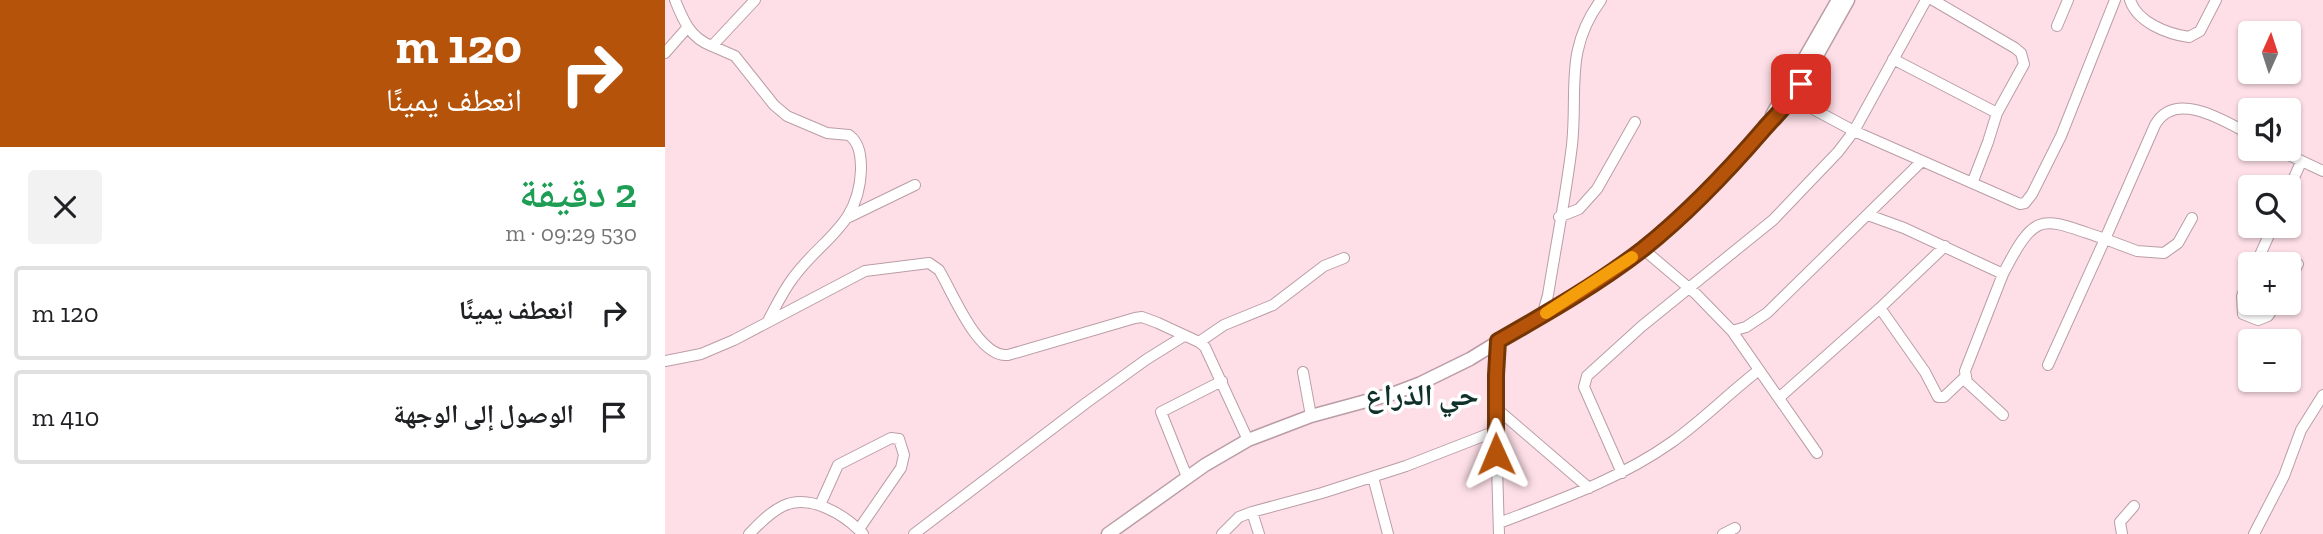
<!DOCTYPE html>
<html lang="ar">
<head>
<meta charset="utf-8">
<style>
	body { margin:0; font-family:"Zilla Slab","Noto Naskh Arabic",serif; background:#f2f2f2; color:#202124; direction:rtl; height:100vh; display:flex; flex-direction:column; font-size:26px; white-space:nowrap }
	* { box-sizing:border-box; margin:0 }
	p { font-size:23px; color:#757577 }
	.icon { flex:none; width:38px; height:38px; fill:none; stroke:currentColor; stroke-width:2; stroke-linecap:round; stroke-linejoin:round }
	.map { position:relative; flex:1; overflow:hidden; direction:ltr }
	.details { display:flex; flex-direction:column; background:#fff; width:665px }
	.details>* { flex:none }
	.top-card { background:#b45309; color:#fff; overflow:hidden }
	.needle { width:46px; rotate:3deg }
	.fabs { position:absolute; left:1573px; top:21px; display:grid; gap:14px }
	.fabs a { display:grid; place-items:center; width:63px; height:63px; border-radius:7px; background:#fff; box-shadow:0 2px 5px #0004; font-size:35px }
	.pin { position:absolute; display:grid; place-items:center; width:60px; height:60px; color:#fff; margin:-30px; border-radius:14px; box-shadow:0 4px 10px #0006 }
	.me { position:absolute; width:77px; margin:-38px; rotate:359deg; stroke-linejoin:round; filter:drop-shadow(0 0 5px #0008) }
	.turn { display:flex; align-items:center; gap:24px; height:147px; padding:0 28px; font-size:32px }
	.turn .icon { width:91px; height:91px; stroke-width:2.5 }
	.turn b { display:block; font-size:49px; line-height:60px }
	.round { display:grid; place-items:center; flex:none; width:74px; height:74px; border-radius:7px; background:#f2f2f2 }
	.overview { display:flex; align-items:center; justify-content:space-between; height:119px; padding:0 28px }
	h1 { font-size:42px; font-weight:600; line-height:52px; color:#1e9e55 }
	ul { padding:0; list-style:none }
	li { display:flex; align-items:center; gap:21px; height:94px; margin:0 14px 10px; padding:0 14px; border:4px solid #e0e0e0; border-radius:7px }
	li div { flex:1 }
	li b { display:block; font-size:26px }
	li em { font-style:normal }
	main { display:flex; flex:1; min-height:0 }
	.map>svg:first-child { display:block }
</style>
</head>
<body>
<main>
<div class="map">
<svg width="1658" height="534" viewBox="0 0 1658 534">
	<rect width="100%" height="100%" fill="#fedfe8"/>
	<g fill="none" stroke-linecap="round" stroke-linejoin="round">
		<defs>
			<path id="minor" d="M10 0C18 20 25 38 47 46L90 0
				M1268 0 1350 48 1356 53 1359 64 1332 113 1323 142 1308 181
				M1465 0C1472 22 1502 34 1524 37L1535 31 1551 0
				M1392 26 1403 0
				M47 46 70 56 109 105 122 116 162 133 184 135C195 143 196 157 196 170 194 226 157 238 128 278 118 291 111 306 103 321
				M0 53 22 28
				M1228 59 1332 113
				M1122 95 1189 131 1355 204 1360 203 1367 194 1396 136 1450 0
				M1611 149 1658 171
				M1624 189 1636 162
				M1203 215 1239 228 1338 274C1372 208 1376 218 1440 239L1490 125C1510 89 1560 121 1586 135
				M184 217 250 185
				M894 217 914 209 932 189 970 122
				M978 249 1031 294 1067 331 1152 453
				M1591 264 1608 226
				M1586 276 1577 296 1578 314 1593 320 1603 316 1612 303
				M1624 281 1633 264
				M1215 308 1260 372 1273 397H1279L1300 377
				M877 316 883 295C891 245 901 195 907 145 913 90 899 50 936 0
				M1067 331 1081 327 1102 313 1257 161
				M833 341 831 431 834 534
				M534 342 559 325 608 305 659 266 679 258
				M0 361 36 354 69 340 200 271 264 263 274 270C288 293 313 358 343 355L470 318 477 317 493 323 534 342 540 347 583 440
				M1383 365 1440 239 1472 251 1499 253 1513 243 1527 218
				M638 372 646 416
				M1115 397 1215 308 1280 246
				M831 408 924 488
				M1338 415 1302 382 1300 371 1338 274
				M957 473 919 387 922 376 977 326 1108 220 1173 152 1189 131 1261 0
				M522 477 496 412 557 381
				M708 477 723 534
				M155 505 173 465 226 438 234 439 239 455 236 468 194 529
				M587 512 594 534
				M834 523C894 500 955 479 1007 442 1038 420 1064 393 1094 370
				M84 534C94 524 105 512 118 506 145 493 180 515 198 534
				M249 534 421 403 482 359 519 336
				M557 534 574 517 587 512 657 493 741 466 831 431
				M1058 534 1070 528
				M1457 534 1455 522 1469 506
				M1589 534 1619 476 1636 430 1658 395"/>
			<path id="major" d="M1107 115 1173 0
				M443 534 540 465 583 440 646 416 727 394 756 383 805 359 942 275 978 249 1009 221 1050 182 1127 100 1183 0"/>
		</defs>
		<use href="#minor" stroke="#ba9da6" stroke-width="12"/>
		<use href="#major" stroke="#ba9da6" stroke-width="15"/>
		<use href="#minor" stroke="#fff" stroke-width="10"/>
		<use href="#major" stroke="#fff" stroke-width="12"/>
	</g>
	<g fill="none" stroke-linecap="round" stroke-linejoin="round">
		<defs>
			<path id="route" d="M831 454V375L833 341C882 313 933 284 978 249 1022 214 1062 172 1099 129 1112 114 1126 102 1136 84"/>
		</defs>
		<use href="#route" stroke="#753606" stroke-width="18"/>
		<use href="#route" stroke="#b45309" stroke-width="12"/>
		<path stroke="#f59e0b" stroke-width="12" d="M881 313 967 257"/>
	</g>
	<g text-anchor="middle" stroke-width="7" stroke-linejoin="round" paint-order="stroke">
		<g font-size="30" font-weight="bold" fill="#10302a" stroke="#fff">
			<text x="757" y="405">حي الذراع</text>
		</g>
	</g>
</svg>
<div class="fabs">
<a><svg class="needle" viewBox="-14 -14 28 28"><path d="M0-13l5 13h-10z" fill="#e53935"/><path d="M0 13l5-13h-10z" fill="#757577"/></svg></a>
<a><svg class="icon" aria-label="sound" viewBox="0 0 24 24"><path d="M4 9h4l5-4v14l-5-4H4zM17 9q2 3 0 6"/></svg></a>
<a><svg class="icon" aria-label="search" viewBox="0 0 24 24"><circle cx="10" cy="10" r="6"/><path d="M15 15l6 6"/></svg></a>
<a>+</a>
<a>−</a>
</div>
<div class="pin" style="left:1136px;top:84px;background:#d93025"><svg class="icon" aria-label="arrive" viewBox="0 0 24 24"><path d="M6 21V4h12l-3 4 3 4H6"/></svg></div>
<svg class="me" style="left:831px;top:454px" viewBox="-20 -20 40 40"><path d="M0-17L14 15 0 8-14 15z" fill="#b45309" stroke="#fff" stroke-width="4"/></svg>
</div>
<section class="details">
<div class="top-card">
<div class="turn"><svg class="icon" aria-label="right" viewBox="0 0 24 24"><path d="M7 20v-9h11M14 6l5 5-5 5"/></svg><div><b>120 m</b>انعطف يمينًا</div></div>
</div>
<div class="overview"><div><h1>2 دقيقة</h1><p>530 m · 09:29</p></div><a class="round"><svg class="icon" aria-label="close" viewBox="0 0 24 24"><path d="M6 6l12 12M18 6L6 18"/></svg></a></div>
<ul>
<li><svg class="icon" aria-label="right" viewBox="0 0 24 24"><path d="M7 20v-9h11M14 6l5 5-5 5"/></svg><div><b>انعطف يمينًا</b></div><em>120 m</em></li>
<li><svg class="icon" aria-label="arrive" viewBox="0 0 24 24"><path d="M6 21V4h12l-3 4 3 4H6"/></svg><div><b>الوصول إلى الوجهة</b></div><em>410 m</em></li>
</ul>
</section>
</main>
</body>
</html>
